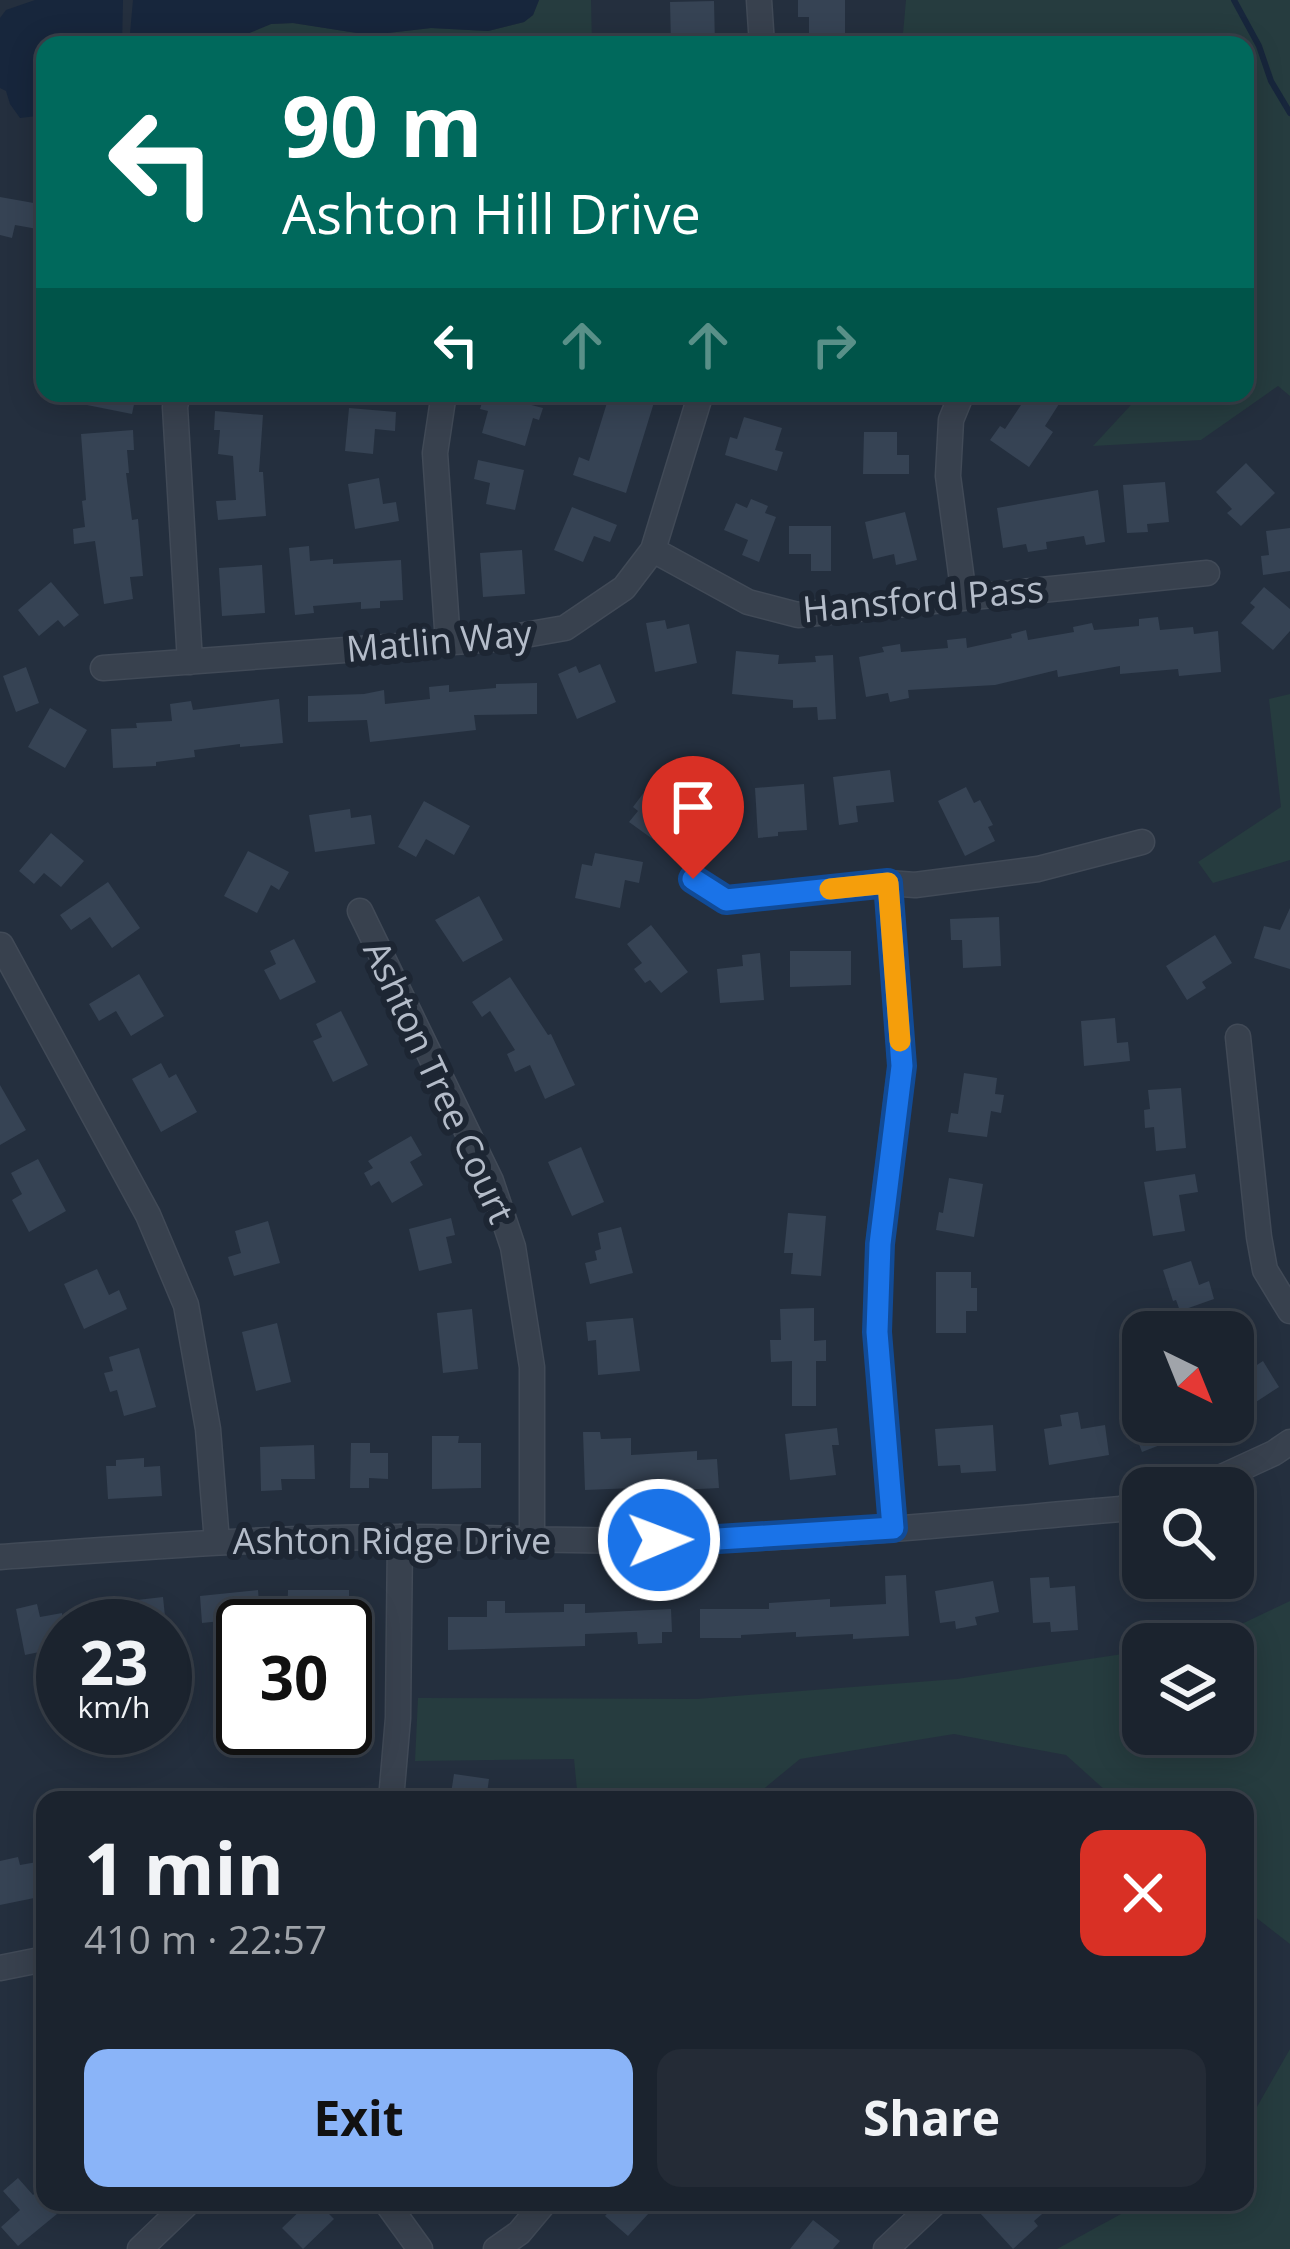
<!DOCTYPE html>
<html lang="en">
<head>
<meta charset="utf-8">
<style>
	body { margin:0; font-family:"Open Sans",sans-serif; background:#242b36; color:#f1f3f6; height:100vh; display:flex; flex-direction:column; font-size:45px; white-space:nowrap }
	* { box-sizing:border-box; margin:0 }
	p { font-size:39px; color:#a0a4aa }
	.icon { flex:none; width:66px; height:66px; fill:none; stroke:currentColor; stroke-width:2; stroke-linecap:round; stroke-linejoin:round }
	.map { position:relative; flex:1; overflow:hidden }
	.side { position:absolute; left:36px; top:1791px; width:1218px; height:420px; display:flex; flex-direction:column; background:#1b232e; border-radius:24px; box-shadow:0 6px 30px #0003,0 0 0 3px #39404a }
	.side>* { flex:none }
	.top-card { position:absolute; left:36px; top:36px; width:1218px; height:366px; border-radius:24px; box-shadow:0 6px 30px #0003,0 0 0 3px #39404a; background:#00695c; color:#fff; overflow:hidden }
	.needle { width:78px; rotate:137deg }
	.buttons { position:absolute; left:1122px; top:1311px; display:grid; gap:24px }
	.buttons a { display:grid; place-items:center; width:132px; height:132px; border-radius:24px; background:#1b232e; box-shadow:0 6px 30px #0003,0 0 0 3px #39404a; font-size:60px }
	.speed { position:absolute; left:36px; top:1599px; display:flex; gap:24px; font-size:60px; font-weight:700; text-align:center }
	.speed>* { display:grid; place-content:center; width:156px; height:156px; border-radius:50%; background:#1b232e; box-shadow:0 6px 30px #0003,0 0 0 3px #39404a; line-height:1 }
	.speed small { font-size:30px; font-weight:400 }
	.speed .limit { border:6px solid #111; border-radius:18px; background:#fff; color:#111 }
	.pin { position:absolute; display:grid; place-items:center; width:102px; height:102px; color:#fff; margin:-123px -51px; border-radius:50% 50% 50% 0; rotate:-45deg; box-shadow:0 0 12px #0007 }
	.pin .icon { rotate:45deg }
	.me { position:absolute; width:132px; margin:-66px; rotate:89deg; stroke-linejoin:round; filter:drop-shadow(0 0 9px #0008) }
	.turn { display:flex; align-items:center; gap:42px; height:252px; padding:0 48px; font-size:54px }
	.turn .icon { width:156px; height:156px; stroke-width:2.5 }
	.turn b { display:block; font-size:84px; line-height:102px }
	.lanes { display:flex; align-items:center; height:114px; padding:0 48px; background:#0003; justify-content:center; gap:60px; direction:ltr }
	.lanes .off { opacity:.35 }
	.round { display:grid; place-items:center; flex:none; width:126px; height:126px; border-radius:24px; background:#242b36 }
	.summary { display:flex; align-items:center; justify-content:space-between; height:204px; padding:0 48px }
	h1 { font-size:72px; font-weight:700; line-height:90px }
	.action { display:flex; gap:24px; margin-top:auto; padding:24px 48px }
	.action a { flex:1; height:138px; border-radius:24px; background:#8ab4f8; color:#111; font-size:48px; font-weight:700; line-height:138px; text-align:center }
	.action a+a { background:#242b36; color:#f1f3f6 }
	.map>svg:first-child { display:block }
</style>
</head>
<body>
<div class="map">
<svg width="1290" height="2249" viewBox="0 0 1290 2249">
	<rect width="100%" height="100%" fill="#242f3e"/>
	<path fill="#263c3f" d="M539 0H591L592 45H220L271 24 293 23 370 35 431 28 488 31 524 22 533 15Z
		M906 0H1290V396L1278 386 1201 440 1093 446 1142 393H1245V45H902Z
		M1290 694V860L1213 883 1198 862 1281 807 1269 699Z
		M1290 1601V1944L1245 1909V1800H1116L1066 1755 954 1734 800 1759 750 1800H578L574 1759 415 1761 418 1698 697 1699 957 1679 1143 1651V1734H1233V1644H1186L1206 1641Z
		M1290 2049V2249H1057L1143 2202H1245V2128Z"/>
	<path fill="#17263c" d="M35 0H123L122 45H45V115L20 118 10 104 6 91 0 88V18L6 10Z
		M133 0H539L533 15 524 22 488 31 431 28 370 35 293 23 271 24 220 45H129Z"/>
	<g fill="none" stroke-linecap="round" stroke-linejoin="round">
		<path stroke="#17263c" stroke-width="6" d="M1234 0 1259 46 1271 81 1290 113"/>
	</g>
	<path fill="#364354" d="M798 0H845V45H809V17H798Z
		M714 1 715 44 671 45 670 2Z
		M0 197 45 205 43 230 15 225 12 238 0 235Z
		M62 393H127L136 395 132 414 62 400Z
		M485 393 543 408 539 420 533 418 525 446 482 433 488 411 480 409Z
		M610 393H647L656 396 626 493 573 475 579 457 589 461Z
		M1029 393H1066L1045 426 1053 432 1029 467 990 440 1000 426 1005 429Z
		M349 408 396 412 395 431 375 429 373 454 345 451Z
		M215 411 263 415 259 472H263L266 516 218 520 216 501 236 500 233 456 218 454 220 430H214Z
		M744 417 782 428 775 450 783 452 777 471 725 455 730 437 737 439Z
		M133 430 134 450H127L129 473H126L132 520 138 519 143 576 130 577 133 599 104 604 95 541 74 544 73 529 85 527 82 501 86 500 81 434Z
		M864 432H897V455H909V474H863Z
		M478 460 524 470 515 510 486 504 490 483 474 479Z
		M1246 463 1275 493 1241 526 1227 513 1232 509 1216 492Z
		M379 478 383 504 396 502 399 521 355 529 348 484Z
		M1165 482 1169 522 1147 524 1148 532 1127 533 1123 485Z
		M1098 490 1105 542 1086 545 1084 536 1046 542 1047 549 1028 552 1026 544 1003 548 997 508Z
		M751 499 768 506 765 513 776 517 759 562 742 555 748 540 724 530 736 503 747 508Z
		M572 507 617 525 610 542 594 536 583 562 554 550Z
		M905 512 917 560 896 565 894 554 873 559 865 522Z
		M789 526H831V571H811V554H789Z
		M1290 528V571L1263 575 1261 556 1269 555 1266 531Z
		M309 546 310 561 333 559V564L401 560 403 600 380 601V608L361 609V602L313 606 314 613 295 615 289 548Z
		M522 550 525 594 483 597 480 553Z
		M262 565 265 613 222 616 219 568Z
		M51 582 79 615 64 627 58 620 39 636 18 610Z
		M1264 587 1290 609V631L1273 650 1241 623 1255 607 1250 603Z
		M1158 617 1160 630 1193 627 1194 634 1218 631 1221 672 1179 676 1178 669 1120 674V666L1058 677 1057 670 995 685 908 690 909 698 890 702 888 693 866 697 859 657 884 652 882 647 900 644 901 652 948 648 947 640 966 638 967 648 1012 638 1011 634 1026 630 1028 640 1074 632 1073 627 1092 623 1094 630 1139 626V619Z
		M665 620 667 629 689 624 697 663 655 672 646 623Z
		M736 651 779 655 778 664 816 662 815 656 833 655 836 719 818 720 817 707 793 708V700L732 694Z
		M600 664 616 702 577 719 558 674 576 666 579 673Z
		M26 667 39 703 16 712 3 676Z
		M537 683V714L474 715 476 730 370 742 367 720 308 722V696L364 694 384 690 385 704 430 699 429 687 449 685V692L496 688V684Z
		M279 699 283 743 240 747V744L194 750 195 757 156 762V766L113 768 111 729 137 728 136 723 172 721 170 704 191 701 193 710Z
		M50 708 87 730 65 768 28 747Z
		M890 770 894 802 856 806 858 822 839 825 833 777Z
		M654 779 683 800 654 840 629 822 638 811 633 807Z
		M804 784 807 830 778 832V836L758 838 755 788Z
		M966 787 974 803 980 800 993 825 988 827 995 841 965 856 938 801Z
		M424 801 470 826 454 855 426 839 416 857 398 847Z
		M350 809 351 818 371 815 375 844 315 852 309 815Z
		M51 833 84 861 61 887 44 873 34 884 19 871Z
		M248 851 289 872 279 890 271 885 257 913 224 896Z
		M595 853 643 862 639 883 625 880 620 908 575 898 582 864 592 866Z
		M108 882 140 928 112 948 90 917 71 930 60 915Z
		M479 896 503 940 463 962 435 920Z
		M1290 908V969L1254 958 1264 926 1280 930Z
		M999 917 1001 966 963 968 962 940H951L950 919Z
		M651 925 688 972 661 993 650 980 645 983 634 969 642 963 627 944Z
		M1215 935 1232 963 1202 982 1206 988 1187 1000 1166 966Z
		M294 939 316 982 280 1000 264 970 276 964 270 951Z
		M790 951H851V985L790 987Z
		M760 953 764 1000 720 1003 717 969 743 966 742 955Z
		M139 974 164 1016 131 1036 116 1011 99 1021 89 1004Z
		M510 977 548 1035 551 1034 575 1085 545 1099 530 1065 515 1072 507 1054 515 1050 490 1011 482 1017 472 1002Z
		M341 1011 368 1065 333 1082 313 1041 322 1037 316 1024Z
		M1115 1018 1117 1043 1128 1042 1130 1061 1084 1066 1081 1021Z
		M161 1063 169 1078 176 1074 197 1112 161 1132 132 1079Z
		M964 1073 997 1078 995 1094 1004 1095 1001 1113 991 1111 987 1137 948 1132 951 1113 958 1114Z
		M0 1085 26 1130 0 1145Z
		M1181 1088 1186 1148 1156 1151 1154 1127 1145 1128 1144 1110 1150 1109 1148 1090Z
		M411 1136 422 1155 410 1162 423 1185 392 1203 379 1181 371 1186 364 1173 373 1168 368 1161Z
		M581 1147 604 1202 572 1216 548 1162Z
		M38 1159 66 1211 29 1232 12 1200 22 1194 11 1173Z
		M1195 1174 1198 1192 1179 1195 1185 1231 1153 1236 1144 1182Z
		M949 1178 983 1184 974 1237 936 1230 939 1212 943 1213Z
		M788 1213 826 1216 821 1276 791 1274 793 1253H784Z
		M451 1218 455 1235 446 1237 452 1263 419 1271 409 1229Z
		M268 1221 280 1263 234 1276 228 1257 241 1253 235 1231Z
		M621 1227 633 1273 590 1284 585 1263 597 1260 595 1251 601 1249 598 1233Z
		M1191 1261 1199 1285 1209 1281 1214 1299 1180 1311 1176 1300 1173 1301 1163 1270Z
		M97 1269 109 1295 119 1290 127 1309 84 1329 64 1284Z
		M936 1272H971V1288H977V1311H966V1333H936Z
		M814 1308V1341L826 1340V1361H816V1406H792V1361L771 1362 770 1340H781L780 1309Z
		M472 1309 478 1369 443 1373 437 1313Z
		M633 1318 640 1371 598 1375 596 1340 588 1341 586 1322Z
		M277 1323 291 1382 256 1391 242 1332Z
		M139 1348 156 1407 124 1416 117 1390 110 1392 104 1373 113 1371 109 1357Z
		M1233 1360 1243 1374 1263 1361 1279 1387 1233 1417Z
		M1143 1382V1422H1152L1160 1445 1142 1452 1135 1434 1141 1432 1126 1388Z
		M1078 1412 1081 1429 1105 1425 1109 1455 1049 1465 1044 1429 1062 1426 1060 1415Z
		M993 1425 996 1471 961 1473 960 1465 938 1466 935 1429Z
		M837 1428 839 1445H832L836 1475 790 1480 785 1434Z
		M583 1432H600L601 1439 631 1438V1455L697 1451V1460L717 1459 719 1488 658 1491V1487L585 1490Z
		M432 1436H459L458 1443H481V1488L432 1489Z
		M351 1443H370V1453H388V1479L369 1478V1488H350Z
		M314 1445 315 1479H281L282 1490 261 1491 260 1447Z
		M144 1458V1467L160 1466 162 1496 108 1499 106 1466H116V1460Z
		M906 1575 909 1636 853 1639V1634L796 1637V1632L741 1635V1638H700V1609H769V1603L830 1599V1607L886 1604 885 1576Z
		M1049 1577 1050 1588 1075 1586 1078 1630 1051 1632 1050 1622 1033 1623 1030 1578Z
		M993 1581 999 1612 975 1617 977 1625 956 1629 955 1621 940 1623 935 1591Z
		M258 1590 261 1626H241L240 1619 202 1623 200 1596Z
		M288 1590H349V1621H326V1626L287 1623Z
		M163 1597 166 1626H104L102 1604Z
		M487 1601H505V1613L564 1612V1604H585V1613L671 1609 672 1632H662V1643L638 1644 637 1632 585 1634V1646L448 1650V1617H487Z
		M37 1604 40 1617 62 1613 63 1647 25 1655 16 1609Z
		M454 1774 489 1779 486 1800H450Z
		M18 1857 20 1865 37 1862 44 1896 0 1905V1861Z
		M18 2178 33 2195 37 2192 57 2214 18 2246 1 2227 20 2210 3 2191Z
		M309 2202H317L334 2219 303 2249 282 2228Z
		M617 2202H659L628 2236 605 2216Z
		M989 2202H1056L1034 2221 1038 2226 1013 2249 979 2212Z
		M813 2220 840 2241 833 2249H790Z"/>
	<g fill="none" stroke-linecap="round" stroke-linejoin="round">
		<defs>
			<path id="minor" d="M759 0 762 45
				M178 393 175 407 190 662
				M444 393 435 453 448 643
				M962 393 951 420 948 476 964 596
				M653 550 748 602 798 615 1207 573
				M103 668 508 638 565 628 624 588 653 550 701 393
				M693 879 726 900 888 883 915 885 1038 869 1142 842
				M888 883 901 1066 879 1244 877 1332 893 1528
				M360 911 491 1181 513 1247 532 1367V1541
				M1 945 148 1215 186 1305 208 1429 217 1542
				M1238 1037 1259 1237 1265 1270 1290 1311
				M1198 1488 1274 1453 1290 1442
				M0 1557C133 1548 267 1537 401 1537 501 1537 601 1543 702 1540 841 1536 981 1521 1120 1509L1143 1503
				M391 1800 398 1718 400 1537
				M0 1968 45 1959
				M386 2202 420 2249
				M140 2249 189 2202
				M496 2249 519 2233 545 2202
				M886 2249 936 2202"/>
		</defs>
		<use href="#minor" stroke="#414a57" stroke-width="27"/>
		<use href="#minor" stroke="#38414e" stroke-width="24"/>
	</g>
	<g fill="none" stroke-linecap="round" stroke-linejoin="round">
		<defs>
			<path id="route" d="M659 1540H702L893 1528 877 1332 880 1244 902 1066 888 883 726 900 693 879"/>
		</defs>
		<use href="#route" stroke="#114b97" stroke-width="30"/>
		<use href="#route" stroke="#1a73e8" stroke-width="21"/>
		<path stroke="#f59e0b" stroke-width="21" d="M830 889 888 883 900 1041"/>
	</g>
	<g text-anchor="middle" stroke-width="12" stroke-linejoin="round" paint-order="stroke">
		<g font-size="36" fill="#b4bcc9" stroke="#1d2633">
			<text transform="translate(923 599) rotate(-5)" y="13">Hansford Pass</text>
			<text transform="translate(439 641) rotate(-5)" y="13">Matlin Way</text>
			<text transform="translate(439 1082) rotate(65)" y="13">Ashton Tree Court</text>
			<text x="392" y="1554">Ashton Ridge Drive</text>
		</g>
	</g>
</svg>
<div class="buttons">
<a><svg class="needle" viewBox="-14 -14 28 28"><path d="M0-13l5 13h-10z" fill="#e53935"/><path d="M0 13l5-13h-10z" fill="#a0a4aa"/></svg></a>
<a><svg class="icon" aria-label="search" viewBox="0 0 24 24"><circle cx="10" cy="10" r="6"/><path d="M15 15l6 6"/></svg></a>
<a><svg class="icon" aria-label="layers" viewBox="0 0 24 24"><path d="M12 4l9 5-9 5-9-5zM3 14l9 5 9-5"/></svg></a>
</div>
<div class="speed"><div>23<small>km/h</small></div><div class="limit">30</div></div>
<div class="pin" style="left:693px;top:879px;background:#d93025"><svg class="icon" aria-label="arrive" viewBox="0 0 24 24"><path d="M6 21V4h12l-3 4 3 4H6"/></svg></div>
<svg class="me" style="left:659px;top:1540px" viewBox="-20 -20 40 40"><circle r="17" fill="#1a73e8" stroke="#fff" stroke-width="3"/><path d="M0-11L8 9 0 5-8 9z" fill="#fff"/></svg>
<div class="top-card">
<div class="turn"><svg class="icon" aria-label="left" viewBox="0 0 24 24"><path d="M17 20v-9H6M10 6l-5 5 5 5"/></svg><div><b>90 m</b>Ashton Hill Drive</div></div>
<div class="lanes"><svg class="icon" aria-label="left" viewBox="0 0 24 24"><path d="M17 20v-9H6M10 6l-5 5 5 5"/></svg><svg class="icon off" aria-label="ahead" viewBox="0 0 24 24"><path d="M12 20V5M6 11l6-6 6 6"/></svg><svg class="icon off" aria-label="ahead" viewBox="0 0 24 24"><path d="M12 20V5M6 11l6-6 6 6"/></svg><svg class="icon off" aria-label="right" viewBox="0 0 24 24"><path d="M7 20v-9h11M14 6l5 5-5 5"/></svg></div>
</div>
<section class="side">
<div class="summary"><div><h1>1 min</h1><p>410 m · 22:57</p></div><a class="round" style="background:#d93025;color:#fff"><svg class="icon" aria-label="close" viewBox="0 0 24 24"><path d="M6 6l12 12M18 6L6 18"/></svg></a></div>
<div class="action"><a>Exit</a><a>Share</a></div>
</section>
</div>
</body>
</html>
